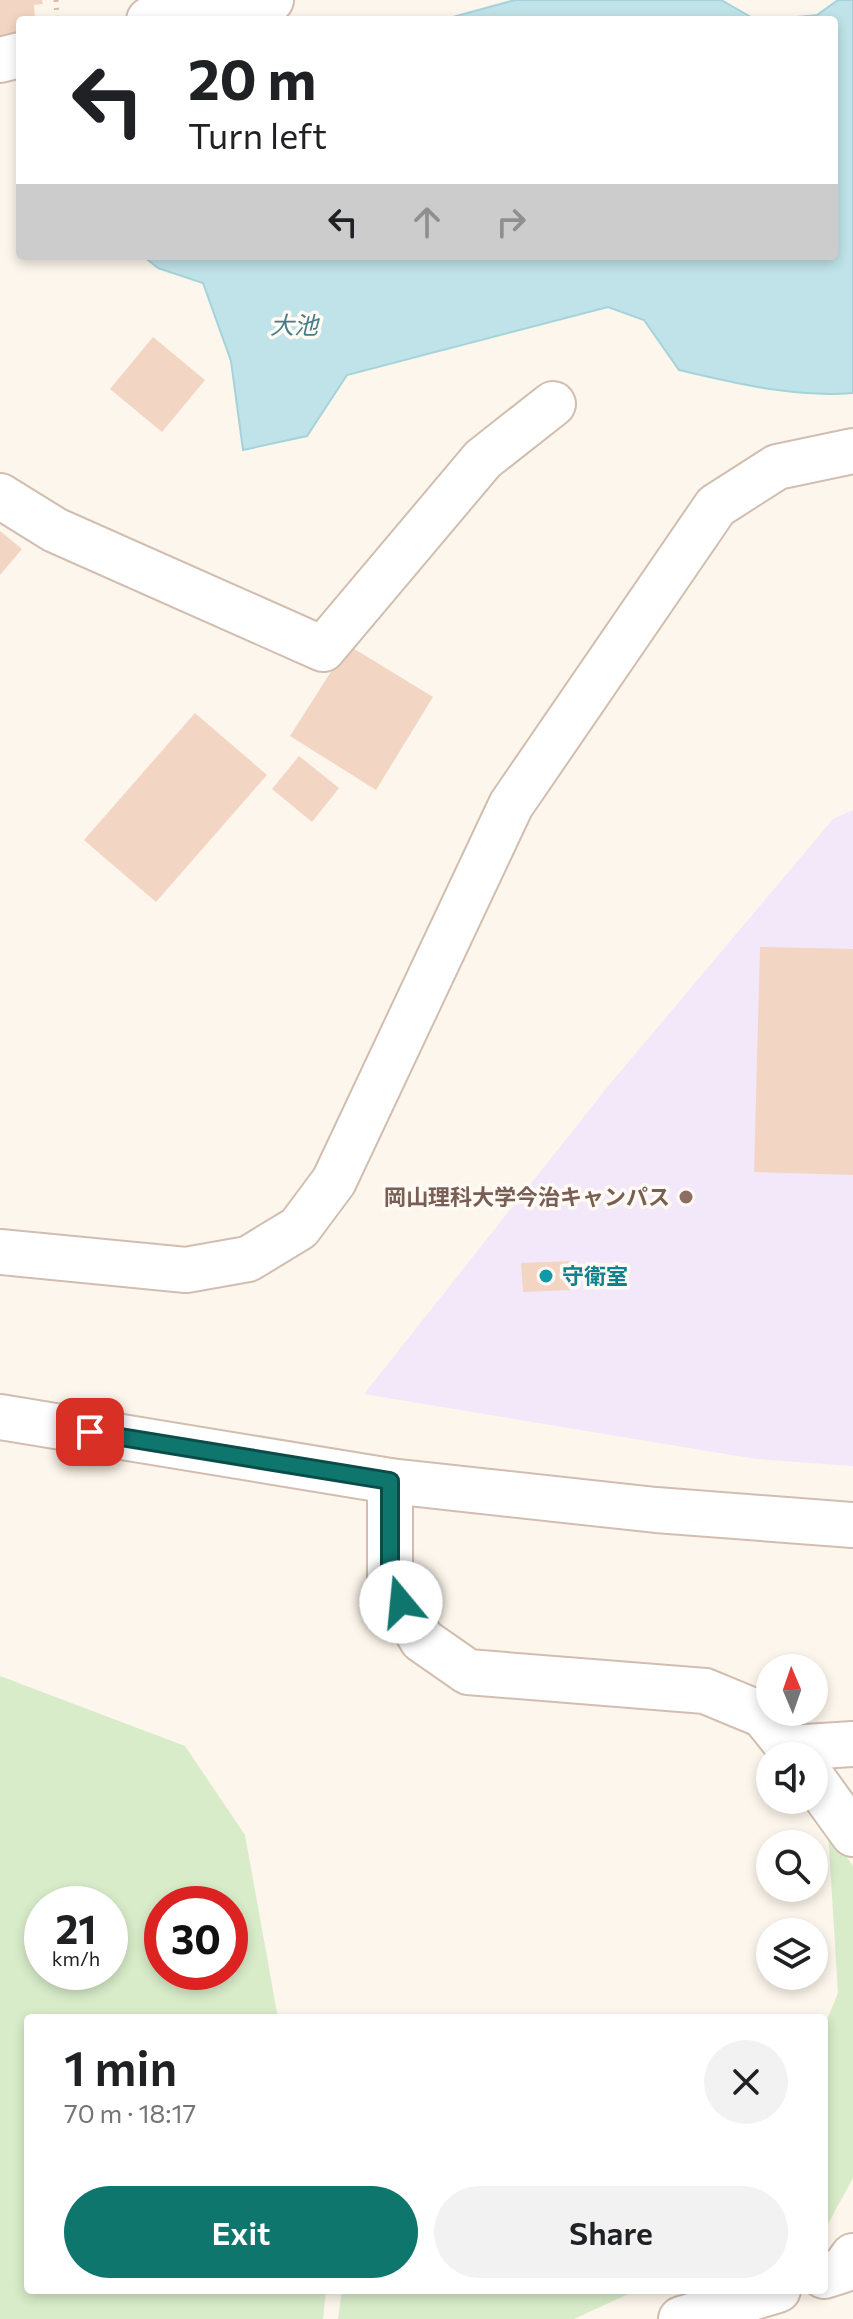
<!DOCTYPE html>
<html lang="en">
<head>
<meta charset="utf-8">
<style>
	body { margin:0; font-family:Commissioner,"Noto Sans JP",sans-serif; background:#f2f2f2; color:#202124; height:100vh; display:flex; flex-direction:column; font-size:30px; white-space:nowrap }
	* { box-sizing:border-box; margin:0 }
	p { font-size:26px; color:#757577 }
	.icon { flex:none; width:44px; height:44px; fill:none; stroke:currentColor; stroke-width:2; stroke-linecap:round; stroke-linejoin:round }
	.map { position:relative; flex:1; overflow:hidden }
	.details { position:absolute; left:24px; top:2014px; width:804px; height:280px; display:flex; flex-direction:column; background:#fff; border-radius:8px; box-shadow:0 4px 12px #0003 }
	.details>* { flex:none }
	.banner { position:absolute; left:16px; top:16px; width:822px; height:244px; border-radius:8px; box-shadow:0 4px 12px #0003; background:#fff; color:#202124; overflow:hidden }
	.needle { width:52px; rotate:358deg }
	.tools { position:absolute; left:756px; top:1654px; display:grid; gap:16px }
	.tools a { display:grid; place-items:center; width:72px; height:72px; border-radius:50%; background:#fff; box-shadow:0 4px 12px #0003; font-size:40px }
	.speed { position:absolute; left:24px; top:1886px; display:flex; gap:16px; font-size:40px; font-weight:700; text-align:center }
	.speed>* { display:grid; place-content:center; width:104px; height:104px; border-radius:50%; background:#fff; box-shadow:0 4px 12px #0003; line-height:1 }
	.speed small { font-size:20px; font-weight:400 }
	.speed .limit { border:12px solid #d22; background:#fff; color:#111 }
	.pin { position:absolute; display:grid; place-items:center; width:68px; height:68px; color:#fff; margin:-34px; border-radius:16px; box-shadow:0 4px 12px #0006 }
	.me { position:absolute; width:88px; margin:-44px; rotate:343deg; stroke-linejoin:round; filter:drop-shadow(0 0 6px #0008) }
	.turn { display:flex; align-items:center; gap:28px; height:168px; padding:0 40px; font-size:36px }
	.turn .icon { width:104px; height:104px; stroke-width:2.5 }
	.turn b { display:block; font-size:56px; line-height:68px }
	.lanes { display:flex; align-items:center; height:76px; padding:0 40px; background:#0003; justify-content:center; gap:40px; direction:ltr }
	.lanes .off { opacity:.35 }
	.round { display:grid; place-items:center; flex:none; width:84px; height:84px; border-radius:42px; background:#f2f2f2 }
	.headline { display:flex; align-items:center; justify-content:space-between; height:136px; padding:0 40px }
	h1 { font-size:48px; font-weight:600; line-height:60px }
	.cta { display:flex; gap:16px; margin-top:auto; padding:16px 40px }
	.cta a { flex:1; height:92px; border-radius:48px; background:#0f766e; color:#fff; font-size:32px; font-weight:600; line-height:92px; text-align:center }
	.cta a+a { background:#f2f2f2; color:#202124 }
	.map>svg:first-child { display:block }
</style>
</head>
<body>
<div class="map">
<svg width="853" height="2319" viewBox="0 0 853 2319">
	<rect width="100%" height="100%" fill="#fdf6ec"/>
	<path fill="#f3e8fa" d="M853 810V1466L756 1459 364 1394 609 1085 833 819Z"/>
	<path fill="#d8ecc9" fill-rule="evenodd" d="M0 1676 185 1746 245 1835 278 2018H28V2290H326L323 2319H0ZM42 1904H110V1972H42ZM162 1904H230V1972H162Z
		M828 1831 853 1866V2178L824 2231V2027L838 1993Z
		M342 2290H637L574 2319H338Z"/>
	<path fill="#bfe3e8" stroke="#a5d3da" stroke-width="2" d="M515 0H721L756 20H442Z
		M838 0H853V393C794 398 736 383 679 370L644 320 608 307 347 375 307 436 243 450 231 361 203 283 158 268 143 256H834V20H766L817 15Z"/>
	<path fill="#f3d5c3" d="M0 0H42L43 4 34 5 35 20H20V37L0 38Z
		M28 256H69V258L28 260Z
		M153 337 205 380 162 432 110 389Z
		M0 531 22 549 0 575Z
		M348 645 433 697 376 790 290 736Z
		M195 713 267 775 156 902 84 840Z
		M299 756 339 788 312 822 272 789Z
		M760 947 853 949V1175L754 1172Z
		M570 1261 571 1290 523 1292 521 1263Z"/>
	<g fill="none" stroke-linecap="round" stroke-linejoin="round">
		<defs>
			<path id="minor" d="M149 20 271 0
				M0 60 20 55
				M0 496 55 530 323 649 483 459 553 404
				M0 1252 186 1270 248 1259 299 1228 334 1181 511 805 716 506 777 467 853 451
				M390 1481V1584L422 1640 468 1672 705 1691 763 1715 796 1756
				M790 1748 853 1744
				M814 1780 853 1834
				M824 2276 843 2270 853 2256
				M681 2319 778 2290"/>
			<path id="tertiary" d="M0 1417 390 1481 656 1510 853 1525"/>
		</defs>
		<use href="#minor" stroke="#d1beb0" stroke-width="48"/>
		<use href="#tertiary" stroke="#d1beb0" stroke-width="48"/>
		<path stroke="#d9b8a5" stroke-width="5" stroke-dasharray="2 6" stroke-linecap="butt" d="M56 0 57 20"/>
		<use href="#minor" stroke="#fff" stroke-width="44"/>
		<use href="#tertiary" stroke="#fff" stroke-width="44"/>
	</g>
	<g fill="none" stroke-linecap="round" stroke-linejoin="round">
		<defs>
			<path id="route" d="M90 1432 390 1481V1584L401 1602"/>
		</defs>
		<use href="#route" stroke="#0a4d48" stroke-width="20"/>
		<use href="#route" stroke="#0f766e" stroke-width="14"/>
	</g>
	<circle fill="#8d6e63" stroke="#fffaf3" stroke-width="3" cx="686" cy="1197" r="8"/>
	<circle fill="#0f9aa8" stroke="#fffaf3" stroke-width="3" cx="546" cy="1276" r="8"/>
	<g text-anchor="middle" stroke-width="7" stroke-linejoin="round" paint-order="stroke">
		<g font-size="22" font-weight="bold" fill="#785e54" stroke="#fffaf3" text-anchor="end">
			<text x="670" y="1205">岡山理科大学今治キャンパス</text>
		</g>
		<g font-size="22" font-weight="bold" fill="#0d838f" stroke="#fffaf3" text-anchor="start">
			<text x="562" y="1284">守衛室</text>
		</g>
		<g font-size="24" font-style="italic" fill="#437c86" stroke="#fffaf3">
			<text x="294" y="334">大池</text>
		</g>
	</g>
</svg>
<div class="tools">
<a><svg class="needle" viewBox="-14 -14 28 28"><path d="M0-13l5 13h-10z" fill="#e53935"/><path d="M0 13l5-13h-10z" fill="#757577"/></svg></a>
<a><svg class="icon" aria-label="sound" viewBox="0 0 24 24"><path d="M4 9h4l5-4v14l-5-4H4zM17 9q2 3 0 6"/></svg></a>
<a><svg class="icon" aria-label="search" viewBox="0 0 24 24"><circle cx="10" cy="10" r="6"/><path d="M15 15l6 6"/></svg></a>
<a><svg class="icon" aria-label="layers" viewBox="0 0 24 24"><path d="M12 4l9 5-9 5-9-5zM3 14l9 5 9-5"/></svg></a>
</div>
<div class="speed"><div>21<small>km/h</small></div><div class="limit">30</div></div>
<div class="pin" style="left:90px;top:1432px;background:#d93025"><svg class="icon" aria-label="arrive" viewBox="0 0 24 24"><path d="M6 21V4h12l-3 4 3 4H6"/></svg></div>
<svg class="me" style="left:401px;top:1602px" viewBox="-20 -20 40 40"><circle r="19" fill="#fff"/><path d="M0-13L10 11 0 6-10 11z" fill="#0f766e"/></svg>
<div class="banner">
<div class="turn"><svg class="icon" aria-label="left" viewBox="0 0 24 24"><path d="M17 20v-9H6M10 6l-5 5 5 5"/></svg><div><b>20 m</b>Turn left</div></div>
<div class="lanes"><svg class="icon" aria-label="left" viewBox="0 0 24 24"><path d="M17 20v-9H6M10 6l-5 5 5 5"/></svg><svg class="icon off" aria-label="ahead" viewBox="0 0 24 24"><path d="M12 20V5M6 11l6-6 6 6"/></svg><svg class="icon off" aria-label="right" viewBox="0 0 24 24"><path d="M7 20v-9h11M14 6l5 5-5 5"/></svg></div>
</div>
<section class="details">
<div class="headline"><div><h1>1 min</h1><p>70 m · 18:17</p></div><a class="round"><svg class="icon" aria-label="close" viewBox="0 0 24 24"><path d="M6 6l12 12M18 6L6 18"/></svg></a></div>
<div class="cta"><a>Exit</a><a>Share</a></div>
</section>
</div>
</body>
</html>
